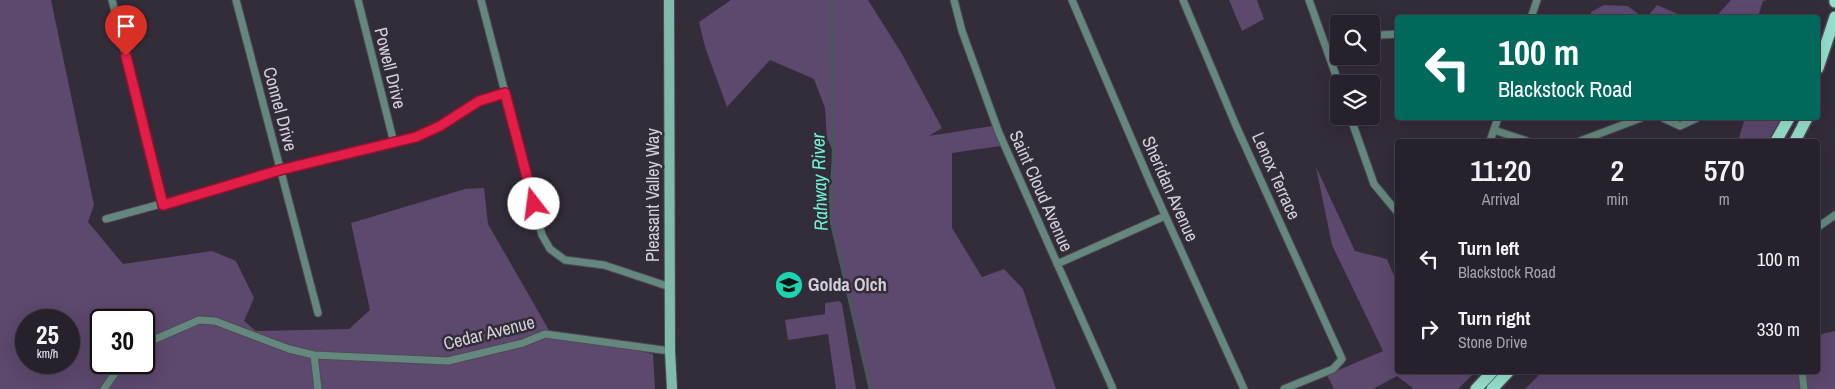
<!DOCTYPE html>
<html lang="en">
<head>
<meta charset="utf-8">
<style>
	body { margin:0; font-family:"Archivo Narrow",sans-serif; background:#322e37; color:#f1f3f6; height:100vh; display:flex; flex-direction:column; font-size:19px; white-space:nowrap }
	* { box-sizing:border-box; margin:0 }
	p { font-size:16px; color:#a4a3a9 }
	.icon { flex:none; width:28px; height:28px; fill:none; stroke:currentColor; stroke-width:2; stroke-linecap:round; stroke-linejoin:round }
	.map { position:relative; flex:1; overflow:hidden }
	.panel { position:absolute; left:1395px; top:139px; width:425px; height:235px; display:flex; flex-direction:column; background:#26212b; border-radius:5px; box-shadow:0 5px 20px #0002,0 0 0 1px #423e47 }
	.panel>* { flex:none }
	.guide { position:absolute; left:1395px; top:15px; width:425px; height:105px; border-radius:5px; box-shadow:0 5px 20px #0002,0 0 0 1px #423e47; background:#00695c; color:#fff; overflow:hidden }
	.buttons { position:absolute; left:1330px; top:15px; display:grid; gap:10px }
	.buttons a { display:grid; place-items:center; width:50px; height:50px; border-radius:5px; background:#26212b; box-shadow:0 5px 20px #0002,0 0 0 1px #423e47; font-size:25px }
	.speed { position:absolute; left:15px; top:309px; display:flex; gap:10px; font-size:25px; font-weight:700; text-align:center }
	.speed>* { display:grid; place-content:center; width:65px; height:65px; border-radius:50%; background:#26212b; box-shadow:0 5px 20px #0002,0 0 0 1px #423e47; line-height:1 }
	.speed small { font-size:12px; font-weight:400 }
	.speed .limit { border:2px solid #111; border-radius:8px; background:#fff; color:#111 }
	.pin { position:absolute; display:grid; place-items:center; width:42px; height:42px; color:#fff; margin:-51px -21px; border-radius:50% 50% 50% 0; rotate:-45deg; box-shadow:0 0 5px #0007 }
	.pin .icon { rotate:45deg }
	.me { position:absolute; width:55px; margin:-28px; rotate:345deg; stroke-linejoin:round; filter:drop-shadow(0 0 4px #0008) }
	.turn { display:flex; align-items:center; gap:18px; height:105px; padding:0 20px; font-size:22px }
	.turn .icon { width:65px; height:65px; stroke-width:2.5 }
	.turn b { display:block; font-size:35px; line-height:42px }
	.eta { display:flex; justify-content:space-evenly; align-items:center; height:85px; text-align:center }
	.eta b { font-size:30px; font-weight:600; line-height:35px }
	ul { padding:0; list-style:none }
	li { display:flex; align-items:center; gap:15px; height:70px; padding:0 20px }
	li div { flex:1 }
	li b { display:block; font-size:19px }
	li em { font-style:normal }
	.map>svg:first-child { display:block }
</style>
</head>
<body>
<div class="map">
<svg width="1835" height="389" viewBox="0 0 1835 389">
	<rect width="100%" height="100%" fill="#332c39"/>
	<path fill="#5d486e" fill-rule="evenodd" d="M0 0H51L94 205 88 222 123 264 212 251 236 261 254 298 244 321 256 331 349 329 370 310 351 223 465 189 484 188 488 224 550 332 653 354 655 389H0ZM26 320H69V362H26ZM101 320H144V362H101Z
		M731 0H868L902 54 942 128 929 136 992 126 1001 146 952 153V228L982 277 1004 269 1023 289 1056 389H870L827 209 833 151 827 138 825 108 814 79 770 60 727 107 705 47 699 22Z
		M1229 0H1257L1264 19 1242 31Z
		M1731 0H1767L1763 1 1758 17H1718L1719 13Z
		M1604 5 1628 6 1642 17H1591V12Z
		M1657 5 1685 17H1647Z
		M1745 118H1781L1768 141H1738Z
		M1316 167 1355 251 1387 259 1397 283 1398 371H1476L1458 389H1414L1397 376 1373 389H1334L1327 375 1383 351 1332 245Z
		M839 301 842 304 856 389H836L828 334 788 340 785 320 825 314V303Z
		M1835 331V389H1525L1543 371H1818V335Z"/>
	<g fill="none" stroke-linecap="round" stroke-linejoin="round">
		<path stroke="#465a57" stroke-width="2.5" d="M832 0 833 151 831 222 870 389"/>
		<defs>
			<path id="street" d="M112 0 163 205
				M236 0 318 313
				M358 0 394 143
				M481 0 542 235 550 249 565 260 604 265 670 287
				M954 0 962 31 999 133 1113 389
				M1072 0 1150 182 1244 389
				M1183 0 1237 128 1342 359 1333 369 1284 389
				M1309 0 1339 84
				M1531 18 1537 0
				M1380 35 1398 34
				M1350 116 1374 184 1398 213
				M1663 118 1680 126 1697 118
				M1494 130 1527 141
				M1490 141 1498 118
				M1580 141 1641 118
				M106 219 281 171 416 137 440 126 479 101 505 93
				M1818 227 1835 215
				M1057 264 1165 216
				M144 344 199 320 215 321 289 349 314 355 448 361 523 343 545 334 670 351
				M314 355 318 389
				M1802 371 1804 389
				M104 389 123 362"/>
			<path id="secondary" d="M669 0 670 351 672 389"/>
			<path id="primary" d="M1835 0V2
				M1818 68 1835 17
				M1776 141 1789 118
				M1795 141 1807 118
				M1476 389 1493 371
				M1492 389 1509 371"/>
		</defs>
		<use href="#street" stroke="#504a56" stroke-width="9"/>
		<use href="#secondary" stroke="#504a56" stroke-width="12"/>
		<use href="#primary" stroke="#504a56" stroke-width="14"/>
		<use href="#street" stroke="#64887d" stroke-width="7"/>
		<use href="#secondary" stroke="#80baa9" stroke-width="10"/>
		<use href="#primary" stroke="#95e0cb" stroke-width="11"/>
	</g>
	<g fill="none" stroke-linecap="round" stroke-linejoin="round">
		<defs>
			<path id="route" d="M126 56 163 205 280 170 416 137 440 126 479 101 505 93 534 204"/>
		</defs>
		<use href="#route" stroke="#92132f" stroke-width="12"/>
		<use href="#route" stroke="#e11d48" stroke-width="9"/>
	</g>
	<defs>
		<symbol id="school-disc" viewBox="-11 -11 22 22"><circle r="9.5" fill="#1bd5b1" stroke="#332c39"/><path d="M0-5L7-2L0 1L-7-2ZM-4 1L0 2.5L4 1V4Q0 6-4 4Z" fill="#111"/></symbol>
	</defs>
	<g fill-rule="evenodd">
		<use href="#school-disc" x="773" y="269" width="32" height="32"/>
	</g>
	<g text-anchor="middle" stroke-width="5" stroke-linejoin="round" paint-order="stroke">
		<g font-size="18" fill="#d4d0d8" stroke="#332c39">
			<text transform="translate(390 68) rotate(76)" y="6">Powell Drive</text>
			<text transform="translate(280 109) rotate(75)" y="6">Connel Drive</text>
			<text transform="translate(1276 176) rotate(66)" y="6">Lenox Terrace</text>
			<text transform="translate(1170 189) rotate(66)" y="6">Sheridan Avenue</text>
			<text transform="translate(1041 191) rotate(66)" y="6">Saint Cloud Avenue</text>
			<text transform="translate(653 195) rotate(-90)" y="6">Pleasant Valley Way</text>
			<text transform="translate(489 333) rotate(-14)" y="6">Cedar Avenue</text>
		</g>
		<g font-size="18" font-weight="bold" fill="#d4d0d8" stroke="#332c39" text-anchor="start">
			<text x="808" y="291">Golda Olch</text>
		</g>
		<g font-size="19" font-style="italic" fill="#70f2d2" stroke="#332c39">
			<text transform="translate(819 182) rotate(-92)" y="7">Rahway River</text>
		</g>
	</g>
</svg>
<div class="buttons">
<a><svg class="icon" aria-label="search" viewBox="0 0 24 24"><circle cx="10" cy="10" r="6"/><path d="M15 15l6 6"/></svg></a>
<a><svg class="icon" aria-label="layers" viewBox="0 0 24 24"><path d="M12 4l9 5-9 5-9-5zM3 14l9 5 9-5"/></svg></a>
</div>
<div class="speed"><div>25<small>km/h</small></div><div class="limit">30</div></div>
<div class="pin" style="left:126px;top:56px;background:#d93025"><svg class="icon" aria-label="arrive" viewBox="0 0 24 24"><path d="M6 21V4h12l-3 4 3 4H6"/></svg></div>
<svg class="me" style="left:534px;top:204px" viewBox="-20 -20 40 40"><circle r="19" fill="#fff"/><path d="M0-13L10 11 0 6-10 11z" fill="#e11d48"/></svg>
<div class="guide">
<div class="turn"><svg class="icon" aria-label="left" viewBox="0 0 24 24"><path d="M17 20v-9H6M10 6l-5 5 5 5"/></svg><div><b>100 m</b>Blackstock Road</div></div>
</div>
<section class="panel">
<div class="eta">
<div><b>11:20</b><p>Arrival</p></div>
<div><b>2</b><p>min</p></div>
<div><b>570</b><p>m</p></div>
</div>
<ul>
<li><svg class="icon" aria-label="left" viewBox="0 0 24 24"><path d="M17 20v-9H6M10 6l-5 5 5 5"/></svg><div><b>Turn left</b><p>Blackstock Road</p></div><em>100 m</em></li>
<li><svg class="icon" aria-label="right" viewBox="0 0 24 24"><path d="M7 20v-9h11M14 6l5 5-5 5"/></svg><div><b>Turn right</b><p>Stone Drive</p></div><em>330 m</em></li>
</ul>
</section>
</div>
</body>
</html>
